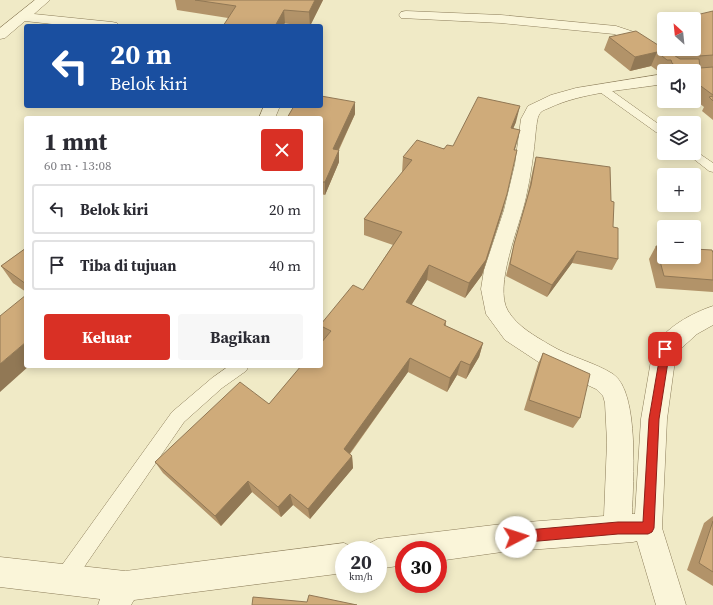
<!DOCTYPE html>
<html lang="id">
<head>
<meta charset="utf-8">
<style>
	body { margin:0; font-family:"Source Serif 4",serif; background:#f7f7f7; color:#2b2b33; height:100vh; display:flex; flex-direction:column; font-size:15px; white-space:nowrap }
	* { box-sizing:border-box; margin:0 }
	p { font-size:13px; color:#7c7c81 }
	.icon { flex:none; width:22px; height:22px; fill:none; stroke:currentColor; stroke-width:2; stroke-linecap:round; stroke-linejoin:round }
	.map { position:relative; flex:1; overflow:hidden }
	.side { position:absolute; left:24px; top:116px; width:299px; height:252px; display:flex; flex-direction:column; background:#fff; border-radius:4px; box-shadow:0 2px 10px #0003 }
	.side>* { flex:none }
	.banner { position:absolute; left:24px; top:24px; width:299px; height:84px; border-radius:4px; box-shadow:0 2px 10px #0003; background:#1a4fa0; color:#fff; overflow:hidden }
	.needle { width:26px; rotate:333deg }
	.tools { position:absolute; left:657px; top:12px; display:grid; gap:8px }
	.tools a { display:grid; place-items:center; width:44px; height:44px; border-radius:4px; background:#fff; box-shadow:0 2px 10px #0003; font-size:20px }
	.speed { position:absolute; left:335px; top:541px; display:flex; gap:8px; font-size:20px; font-weight:700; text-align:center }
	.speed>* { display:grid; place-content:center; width:52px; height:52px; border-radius:50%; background:#fff; box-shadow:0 2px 10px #0003; line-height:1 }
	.speed small { font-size:10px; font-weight:400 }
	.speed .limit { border:6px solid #d22; background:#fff; color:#111 }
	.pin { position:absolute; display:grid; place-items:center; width:34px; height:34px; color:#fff; margin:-17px; border-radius:8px; box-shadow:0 2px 6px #0006 }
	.me { position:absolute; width:44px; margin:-22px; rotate:85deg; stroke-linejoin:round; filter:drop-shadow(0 0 3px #0008) }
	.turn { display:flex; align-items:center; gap:14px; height:84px; padding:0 20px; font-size:18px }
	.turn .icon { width:52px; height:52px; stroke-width:2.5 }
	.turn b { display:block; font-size:28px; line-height:34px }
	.round { display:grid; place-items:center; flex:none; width:42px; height:42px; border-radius:4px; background:#f7f7f7 }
	.headline { display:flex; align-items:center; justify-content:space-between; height:68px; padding:0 20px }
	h1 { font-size:24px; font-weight:700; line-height:30px }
	.action { display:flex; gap:8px; margin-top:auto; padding:8px 20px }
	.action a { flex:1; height:46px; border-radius:4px; background:#d93025; color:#fff; font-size:16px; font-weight:700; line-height:46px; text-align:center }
	.action a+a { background:#f7f7f7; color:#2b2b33 }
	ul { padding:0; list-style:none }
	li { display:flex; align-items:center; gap:12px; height:50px; margin:0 8px 6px; padding:0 12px; border:2px solid #e1e1e2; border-radius:4px }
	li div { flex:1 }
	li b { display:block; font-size:15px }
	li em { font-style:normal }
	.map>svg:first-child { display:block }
</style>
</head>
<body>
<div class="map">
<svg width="713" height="605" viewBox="0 0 713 605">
	<rect width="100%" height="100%" fill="#f0eac6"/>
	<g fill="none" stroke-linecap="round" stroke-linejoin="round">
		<defs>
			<path id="service" d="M601 85 605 86 664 128V136L660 135 597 90 596 88 597 86Z
				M694 150 713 163V172L709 171 686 153H694Z
				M229 366H249L246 371 222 388 184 422 71 586 64 589 57 586 54 579 57 572 172 412 212 378Z"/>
			<path id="minor" d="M35 0H50L34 14 112 22 117 23 119 26H70L25 21 5 38 0 39V28Z
				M406 11 501 15 616 26 637 33 690 68 693 71H675L627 39 614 34 501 23 401 18 399 15 401 12Z
				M664 74V84C627 90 583 92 549 108 547 109 543 110 541 112 537 116 537 123 536 129 534 152 531 175 526 197 520 226 493 286 508 311 518 327 535 336 550 345 570 357 594 362 613 374 640 392 633 483 632 514H635L641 419 653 349C664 328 692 313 713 306V325L697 334 676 353 667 419 662 528 686 605H656L637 541 633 542 502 552 438 561V550H404V565L378 569V550H365L368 544 378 539 502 524 604 516 607 442 605 403 603 396 596 389 540 363 505 340 486 314 481 289 484 270 504 210 515 164 521 119 528 106 551 95 576 88Z
				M264 106H280L275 118H259Z
				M344 543 354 548 355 550H344V573L134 600 131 605H98L100 599 0 587V557L125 571Z"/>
		</defs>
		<use href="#service" stroke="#8c7d5a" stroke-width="1"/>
		<use href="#minor" stroke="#8c7d5a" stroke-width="1"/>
		<use href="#service" fill="#faf5d9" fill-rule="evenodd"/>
		<use href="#minor" fill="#faf5d9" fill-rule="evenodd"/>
	</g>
	<path fill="#b29369" d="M175 0H323L310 26 228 18 177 10Z
		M713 11V120L702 111 704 107 694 99V71H664V73H661L651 66 630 71 604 50 609 37 658 45 664 32V49H694Z
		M355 114 339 150V162L325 195 321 194V118Z
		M516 122 513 128 515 150 503 210 482 275 465 298 427 280 411 305 446 321V326L483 343 479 357 466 379 457 375 447 392 408 372 350 454 352 456 353 468 310 519 293 505 281 517 252 492 221 526 163 473 155 462 269 404 323 341 321 340V324L363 290 393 245 364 235V219L402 173 403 157 453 146Z
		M536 157 611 201 613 227 618 259 612 270 572 263 547 297 506 276 511 256 527 197 533 169Z
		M656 246 713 253V292L656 288 649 259Z
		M26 248V292L13 283 1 266Z
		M543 353 580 418 573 428 524 410 538 364Z
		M713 516V586L687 570 704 523Z"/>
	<path fill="#917855" d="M315 0H323L310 26 309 12Z
		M284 10 285 23 283 26H275Z
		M657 52 651 66 630 71 635 57Z
		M355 102V114L333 161V149Z
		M520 106 516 122 507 144 511 128Z
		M520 130 516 146 510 165 514 150Z
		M339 150V162L325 195V182Z
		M507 194 503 210 482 275 465 298 469 283Z
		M577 251 572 263 547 297 552 285Z
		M429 265 427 280 404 317 406 302Z
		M26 342V366H29L0 392V364Z
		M483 343 479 357 466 379 470 365Z
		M410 358 408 372 344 461V449Z
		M461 361 457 375 447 392 450 378Z
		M352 456 353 468 310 519 308 509Z
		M248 481 252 492 221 526 215 516Z
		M290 494 293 505 281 517 278 507Z"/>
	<path fill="#cfab7a" stroke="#917855" d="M195 0H315L309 12 284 10 275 26H223L236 6Z
		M713 11V55L699 56 689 49H694V19H679Z
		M636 31 680 59H699L700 68 713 67V95L694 81V71H681L672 63 671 60H667L657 52 635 57 609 37Z
		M321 96 355 102 333 149 339 150 325 182H321V118H287L294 106H321Z
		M713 96V101L709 97Z
		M478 97 520 106 511 128 520 130 514 150H517L507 194 486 260 469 283 429 265 406 302 446 321 444 325 483 343 470 365 461 361 450 378 410 358 344 449 352 456 308 509 290 494 278 507 248 481 215 516 155 462 240 382 269 404 301 366H321V343L331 331 321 326V324L353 285 363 290 402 232 364 219 412 160 403 157 417 140 444 149 447 145 453 146Z
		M536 157 610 167 611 201 614 202 613 227 618 228V259L577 251 552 285 510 264 514 244 531 185Z
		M656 246 664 247V257H694V249L712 250 713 253V280L664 276Z
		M26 248V284L1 266Z
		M26 295V342L0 364V316Z
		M543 353 590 374 580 418 529 400Z
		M713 521V572L699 563Z
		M309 595 357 605H252L253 597 307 602Z"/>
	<path fill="#d93025" stroke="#8d1f18" d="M665 345 669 346 670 349 659 419 654 528 652 532 648 534H618L516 543 512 541 511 537 512 533 516 531 618 522H643L649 419 661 349 662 346Z"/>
</svg>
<div class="tools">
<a><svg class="needle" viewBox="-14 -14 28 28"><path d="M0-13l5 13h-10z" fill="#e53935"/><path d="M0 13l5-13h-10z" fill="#7c7c81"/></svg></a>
<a><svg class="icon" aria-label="sound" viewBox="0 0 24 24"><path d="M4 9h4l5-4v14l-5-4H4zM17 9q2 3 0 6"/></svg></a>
<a><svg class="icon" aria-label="layers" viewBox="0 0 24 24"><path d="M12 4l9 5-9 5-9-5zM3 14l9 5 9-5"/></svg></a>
<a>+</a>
<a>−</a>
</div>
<div class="speed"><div>20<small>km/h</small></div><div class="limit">30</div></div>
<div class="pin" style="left:665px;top:349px;background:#d93025"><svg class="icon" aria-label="arrive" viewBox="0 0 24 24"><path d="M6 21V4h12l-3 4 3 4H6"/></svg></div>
<svg class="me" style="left:516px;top:537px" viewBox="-20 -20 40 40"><circle r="19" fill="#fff"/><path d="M0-13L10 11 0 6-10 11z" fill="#d93025"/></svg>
<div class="banner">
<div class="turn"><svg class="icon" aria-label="left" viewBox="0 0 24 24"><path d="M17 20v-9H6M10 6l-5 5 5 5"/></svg><div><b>20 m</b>Belok kiri</div></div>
</div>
<section class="side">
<div class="headline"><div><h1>1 mnt</h1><p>60 m · 13:08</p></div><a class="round" style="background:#d93025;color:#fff"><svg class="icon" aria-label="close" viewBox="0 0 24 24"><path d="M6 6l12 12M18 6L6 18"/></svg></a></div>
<ul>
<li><svg class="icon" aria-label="left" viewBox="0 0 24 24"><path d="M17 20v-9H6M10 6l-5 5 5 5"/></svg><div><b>Belok kiri</b></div><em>20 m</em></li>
<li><svg class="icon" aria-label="arrive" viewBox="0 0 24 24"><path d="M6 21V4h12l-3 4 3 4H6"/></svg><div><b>Tiba di tujuan</b></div><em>40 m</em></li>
</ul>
<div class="action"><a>Keluar</a><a>Bagikan</a></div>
</section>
</div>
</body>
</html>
